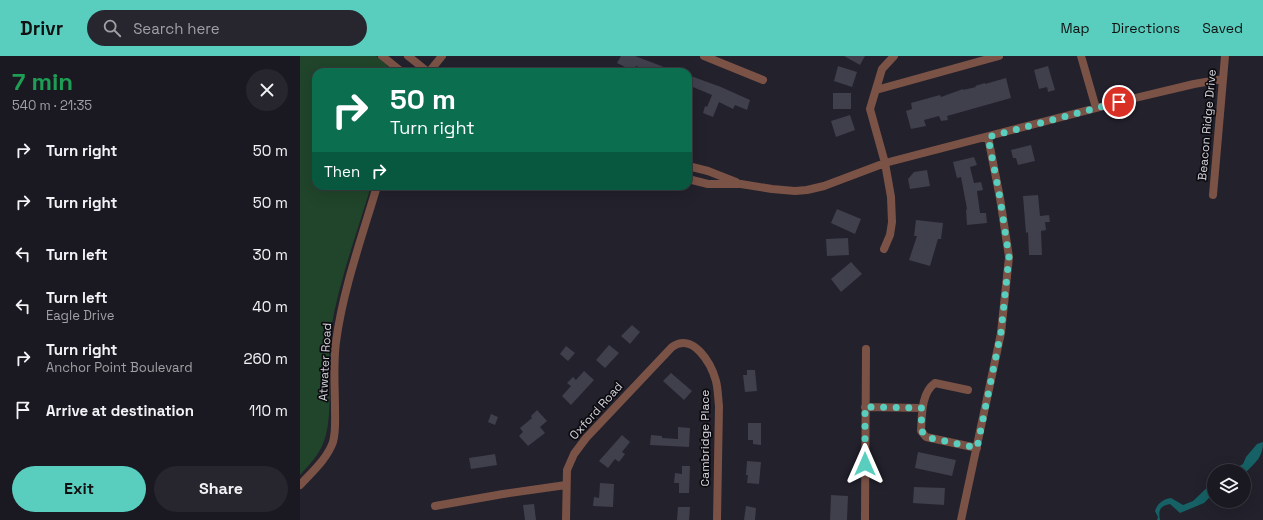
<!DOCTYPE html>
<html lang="en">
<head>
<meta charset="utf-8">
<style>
	body { margin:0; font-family:"Space Grotesk",sans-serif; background:#27262e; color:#f1f3f6; height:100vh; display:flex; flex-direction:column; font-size:15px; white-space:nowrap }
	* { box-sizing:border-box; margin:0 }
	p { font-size:13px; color:#9fa0a5 }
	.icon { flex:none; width:22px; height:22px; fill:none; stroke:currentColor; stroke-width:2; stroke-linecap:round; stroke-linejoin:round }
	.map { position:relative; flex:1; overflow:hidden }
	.drawer { display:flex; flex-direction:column; background:#1a1921; width:300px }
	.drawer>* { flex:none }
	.hud { position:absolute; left:12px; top:12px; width:380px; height:122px; border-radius:12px; box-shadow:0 4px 16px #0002,0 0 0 1px #38383f; background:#0b6e4f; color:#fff; overflow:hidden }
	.fabs { position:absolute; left:907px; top:408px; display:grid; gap:8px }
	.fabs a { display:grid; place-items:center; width:44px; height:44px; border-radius:50%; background:#1a1921; box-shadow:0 4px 16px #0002,0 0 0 1px #38383f; font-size:20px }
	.pin { position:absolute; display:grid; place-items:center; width:34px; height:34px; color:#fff; margin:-17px; border:2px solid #fff; border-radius:50%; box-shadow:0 1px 4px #0007 }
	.me { position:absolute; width:44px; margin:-22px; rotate:0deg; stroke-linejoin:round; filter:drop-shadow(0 0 3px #0008) }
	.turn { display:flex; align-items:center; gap:14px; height:84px; padding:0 12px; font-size:18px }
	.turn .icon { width:52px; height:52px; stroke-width:2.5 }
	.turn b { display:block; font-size:28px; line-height:34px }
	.then { display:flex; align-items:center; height:38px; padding:0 12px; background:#0003; gap:8px; font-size:15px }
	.round { display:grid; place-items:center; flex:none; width:42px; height:42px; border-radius:21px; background:#27262e }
	.overview { display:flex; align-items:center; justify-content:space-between; height:68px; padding:0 12px }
	h1 { font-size:24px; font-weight:600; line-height:30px; color:#1e9e55 }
	.primary-button { display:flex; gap:8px; margin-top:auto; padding:8px 12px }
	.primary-button a { flex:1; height:46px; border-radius:24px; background:#59cebe; color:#111; font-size:16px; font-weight:600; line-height:46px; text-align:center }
	.primary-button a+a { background:#27262e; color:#f1f3f6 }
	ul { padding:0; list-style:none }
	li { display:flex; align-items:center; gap:12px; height:52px; padding:0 12px }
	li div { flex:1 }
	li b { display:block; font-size:15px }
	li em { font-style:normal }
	header { display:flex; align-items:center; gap:24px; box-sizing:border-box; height:56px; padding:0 20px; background:#59cebe; color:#111 }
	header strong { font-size:19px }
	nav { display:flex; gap:22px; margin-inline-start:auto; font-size:14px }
	.search { width:280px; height:36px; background:#27262e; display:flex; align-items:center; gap:10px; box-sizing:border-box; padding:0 14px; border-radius:22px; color:#9fa0a5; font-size:15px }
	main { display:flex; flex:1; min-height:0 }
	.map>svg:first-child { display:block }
</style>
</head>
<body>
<header>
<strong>Drivr</strong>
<div class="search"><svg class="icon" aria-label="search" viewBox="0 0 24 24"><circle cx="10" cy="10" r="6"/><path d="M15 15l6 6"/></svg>Search here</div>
<nav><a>Map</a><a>Directions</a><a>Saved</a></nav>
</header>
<main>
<section class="drawer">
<div class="overview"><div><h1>7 min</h1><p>540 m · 21:35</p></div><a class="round"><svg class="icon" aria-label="close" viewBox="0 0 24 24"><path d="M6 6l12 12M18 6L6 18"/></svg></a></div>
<ul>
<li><svg class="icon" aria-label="right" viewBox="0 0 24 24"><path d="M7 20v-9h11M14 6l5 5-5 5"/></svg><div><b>Turn right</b></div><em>50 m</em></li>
<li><svg class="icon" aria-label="right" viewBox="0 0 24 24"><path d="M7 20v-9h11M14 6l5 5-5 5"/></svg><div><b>Turn right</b></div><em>50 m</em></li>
<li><svg class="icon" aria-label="left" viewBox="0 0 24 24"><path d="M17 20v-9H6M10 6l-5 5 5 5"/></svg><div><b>Turn left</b></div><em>30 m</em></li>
<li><svg class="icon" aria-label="left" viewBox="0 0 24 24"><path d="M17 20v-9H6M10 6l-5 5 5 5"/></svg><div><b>Turn left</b><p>Eagle Drive</p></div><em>40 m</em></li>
<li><svg class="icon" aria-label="right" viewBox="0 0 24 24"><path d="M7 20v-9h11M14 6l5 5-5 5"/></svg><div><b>Turn right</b><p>Anchor Point Boulevard</p></div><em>260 m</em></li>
<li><svg class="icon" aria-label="arrive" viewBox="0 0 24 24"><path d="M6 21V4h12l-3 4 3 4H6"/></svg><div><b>Arrive at destination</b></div><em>110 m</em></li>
</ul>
<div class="primary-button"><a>Exit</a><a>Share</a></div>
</section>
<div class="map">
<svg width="963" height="464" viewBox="0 0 963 464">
	<rect width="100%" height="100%" fill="#22212c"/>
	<path fill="#20452a" d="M0 0H76L95 16H16V130H71C57 177 39 225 31 273 25 308 36 360 22 390 17 401 8 410 0 419Z"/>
	<path fill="#156165" d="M963 386C963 401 956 406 946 416L944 417V415H931L943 408 946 401 957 388Z
		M914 425V437L904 447 880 457 870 448C860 450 858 454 860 464H857L858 461 855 455C857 448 863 443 871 442L883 449 893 445Z"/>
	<path fill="#403f4c" d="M321 0H335L377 16H351L336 10 333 15 317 7Z
		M544 0H565L560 9Z
		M538 10 557 16 552 31 534 25Z
		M748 10 755 34 748 36 747 31 739 33 734 14Z
		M388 19 421 31 450 44 447 54 435 49 433 53 419 46 413 61 403 57 405 50 407 51 412 39 388 29Z
		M706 22 711 42 647 60 648 64 641 65 639 60 624 64 626 70 611 73 606 55 612 53 611 47 640 39 641 41 663 33V34L676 31 675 30 685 27V28Z
		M533 37H551V53H533Z
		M550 59 555 74 536 81 531 65Z
		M731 89 735 105 718 109 716 102H713L711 94Z
		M674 101 677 109 670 111 674 127 681 126 683 134 677 135 680 157H686L687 167 667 169 666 154 667 153 661 121 657 122 653 106Z
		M627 114 630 130 610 133 608 123 614 116Z
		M738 139 740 160 749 159 750 166H745L746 174 741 175 742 199H729L728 176 726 177 723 140Z
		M537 153 561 163 555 178 531 167Z
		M616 164 643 167 641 183H638L630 210 609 204 617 180H614Z
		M548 182 549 199 527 200 526 183Z
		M551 206 562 218 541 236 531 223Z
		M332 269 340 276 330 288 321 280Z
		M309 289 319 297 305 312 296 304Z
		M266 290 275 297 268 305 260 298Z
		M447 314H455L457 335 445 336 443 319H447Z
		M284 315 294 324 271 349 262 340 271 330 267 327 273 321 276 324Z
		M371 317 392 335 384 344 363 325Z
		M237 354 247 365 240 371 245 377 228 390 219 380 223 376 220 372 232 362 231 360Z
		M191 358 198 361 195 369 188 366Z
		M448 367H461V389L453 388V384H448Z
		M378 371 390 372 389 391 350 389 351 379 362 380V382L378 383Z
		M322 379 330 386 322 396 325 398 319 406 315 403 308 412 299 405Z
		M618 396 656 404 652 420 615 412Z
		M195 398 197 409 171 413 169 402Z
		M447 405 461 406 459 428 447 427 448 419H446Z
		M382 410H390L389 437H379V427H374L375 417 382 418Z
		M300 427 314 428 313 451 293 450 294 441 299 442Z
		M614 431 645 432 644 449 613 447Z
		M531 439 548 440 547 464H530Z
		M234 448 236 464H225L223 449Z
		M446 450 456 452 455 464H444Z
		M378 451H390L389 464H377Z"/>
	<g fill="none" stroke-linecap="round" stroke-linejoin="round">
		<path stroke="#7b5246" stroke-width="8" d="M82 0 102 16
			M108 0 128 16
			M404 0 463 24
			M781 0 796 52
			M129 16 142 0
			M576 34 699 0
			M388 110 408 115 436 126
			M388 123 408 128H441L472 133 495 135 507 134 524 130 585 107 831 43 894 28 923 23
			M913 139 925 0
			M584 193 590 179 592 166 591 141 585 107 570 53 582 13 594 0
			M668 334 635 327C621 337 622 359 621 375L626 381 677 392
			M565 351 622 352
			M0 429C12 416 27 403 33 386 36 375 35 363 35 353 35 330 33 308 36 286 43 233 62 181 77 130
			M135 450 203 438 266 429
			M266 464 267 414 274 398 286 382 372 291C393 276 411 307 416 325 418 333 418 341 419 350L417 464
			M565 464 566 293
			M661 464 701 277 709 201 700 142 688 81"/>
	</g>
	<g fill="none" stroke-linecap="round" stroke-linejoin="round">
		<path stroke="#59cebe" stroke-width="7" stroke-dasharray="0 12.6" d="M565 408V351L622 352 621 374 626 381 677 392 701 276 709 201 700 142 688 81 819 46"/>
	</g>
	<g text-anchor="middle" stroke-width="3.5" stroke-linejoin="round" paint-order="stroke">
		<g font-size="12" fill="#d4d3db" stroke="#0c0b10">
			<text transform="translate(907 69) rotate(-85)" y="4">Beacon Ridge Drive</text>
			<text transform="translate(25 306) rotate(-87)" y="4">Atwater Road</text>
			<text transform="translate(296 355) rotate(-48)" y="4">Oxford Road</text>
			<text transform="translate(405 382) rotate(-90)" y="4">Cambridge Place</text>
		</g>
	</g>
</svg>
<div class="fabs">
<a><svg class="icon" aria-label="layers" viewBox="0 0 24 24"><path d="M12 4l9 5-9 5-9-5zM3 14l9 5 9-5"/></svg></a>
</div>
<div class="pin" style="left:819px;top:46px;background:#d93025"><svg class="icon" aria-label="arrive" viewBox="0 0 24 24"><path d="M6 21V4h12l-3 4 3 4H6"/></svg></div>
<svg class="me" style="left:565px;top:408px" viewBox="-20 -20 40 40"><path d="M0-17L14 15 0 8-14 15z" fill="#59cebe" stroke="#fff" stroke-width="4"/></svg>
<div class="hud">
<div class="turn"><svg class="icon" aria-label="right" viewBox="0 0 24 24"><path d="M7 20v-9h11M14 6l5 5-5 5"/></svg><div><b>50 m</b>Turn right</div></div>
<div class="then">Then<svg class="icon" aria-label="right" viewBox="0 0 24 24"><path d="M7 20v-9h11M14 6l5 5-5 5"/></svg></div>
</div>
</div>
</main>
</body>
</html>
